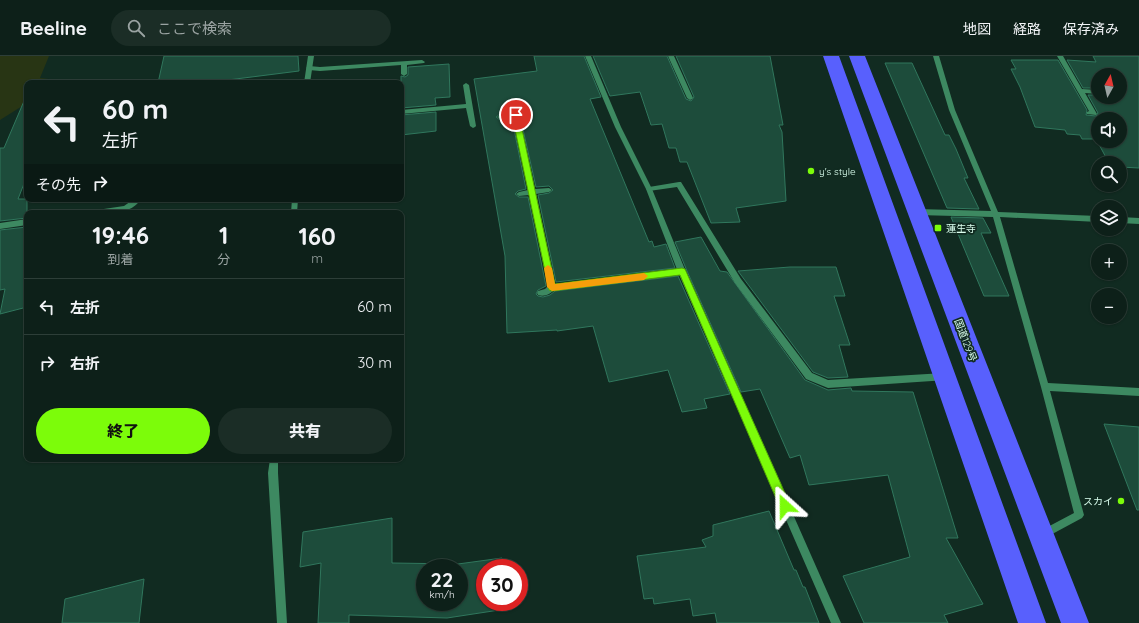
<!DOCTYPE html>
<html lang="ja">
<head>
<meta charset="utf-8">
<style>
	body { margin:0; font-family:Quicksand,"Noto Sans JP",sans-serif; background:#1b2d26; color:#f1f3f6; height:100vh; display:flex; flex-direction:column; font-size:15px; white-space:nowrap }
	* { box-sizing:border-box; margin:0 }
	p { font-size:13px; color:#9aa3a2 }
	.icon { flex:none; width:22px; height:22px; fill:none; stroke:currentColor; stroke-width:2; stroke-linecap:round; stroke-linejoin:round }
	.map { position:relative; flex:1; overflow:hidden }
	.drawer { position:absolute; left:24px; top:154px; width:380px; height:252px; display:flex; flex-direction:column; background:#0d2019; border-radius:8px; box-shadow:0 1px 3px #0004,0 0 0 1px #2d3e38 }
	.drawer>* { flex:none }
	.guide { position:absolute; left:24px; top:24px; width:380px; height:122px; border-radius:8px; box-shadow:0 1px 3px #0004,0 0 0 1px #2d3e38; background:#0d2019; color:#f1f3f6; overflow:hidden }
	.needle { width:26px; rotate:8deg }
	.buttons { position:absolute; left:1091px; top:12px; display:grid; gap:8px }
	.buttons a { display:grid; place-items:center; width:36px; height:36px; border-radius:50%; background:#0d2019; box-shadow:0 1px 3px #0004,0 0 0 1px #2d3e38; font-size:20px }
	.speed { position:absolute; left:416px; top:503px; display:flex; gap:8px; font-size:20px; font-weight:700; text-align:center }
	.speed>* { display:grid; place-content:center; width:52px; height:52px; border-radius:50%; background:#0d2019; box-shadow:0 1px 3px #0004,0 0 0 1px #2d3e38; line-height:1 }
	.speed small { font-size:10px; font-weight:400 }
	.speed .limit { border:6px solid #d22; background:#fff; color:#111 }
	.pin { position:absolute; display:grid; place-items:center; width:34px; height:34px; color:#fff; margin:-17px; border:2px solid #fff; border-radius:50%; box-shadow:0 1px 4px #0007 }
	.me { position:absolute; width:44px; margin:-22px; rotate:336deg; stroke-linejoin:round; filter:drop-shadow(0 0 3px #0008) }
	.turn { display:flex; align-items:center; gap:14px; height:84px; padding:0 12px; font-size:18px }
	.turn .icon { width:52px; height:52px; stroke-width:2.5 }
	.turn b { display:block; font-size:28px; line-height:34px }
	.then { display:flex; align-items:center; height:38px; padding:0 12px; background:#0003; gap:8px; font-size:15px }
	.eta { display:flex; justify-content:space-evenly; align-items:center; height:68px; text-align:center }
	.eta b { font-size:24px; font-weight:800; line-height:28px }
	.cta { display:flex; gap:8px; margin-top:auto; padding:8px 12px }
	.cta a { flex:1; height:46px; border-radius:24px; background:#7cfc0a; color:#111; font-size:16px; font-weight:800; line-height:46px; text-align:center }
	.cta a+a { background:#1b2d26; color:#f1f3f6 }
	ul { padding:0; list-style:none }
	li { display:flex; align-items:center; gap:12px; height:56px; padding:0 12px; border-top:1px solid #2d3e38 }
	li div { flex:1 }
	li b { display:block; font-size:15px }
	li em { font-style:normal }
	header { display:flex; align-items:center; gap:24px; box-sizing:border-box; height:56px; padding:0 20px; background:#0d2019; border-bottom:1px solid #2d3e38 }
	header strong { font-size:19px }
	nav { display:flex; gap:22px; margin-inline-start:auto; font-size:14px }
	.search { width:280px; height:36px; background:#1b2d26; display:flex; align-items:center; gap:10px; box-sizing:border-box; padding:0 14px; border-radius:22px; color:#9aa3a2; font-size:15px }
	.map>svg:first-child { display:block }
</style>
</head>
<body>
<header>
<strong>Beeline</strong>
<div class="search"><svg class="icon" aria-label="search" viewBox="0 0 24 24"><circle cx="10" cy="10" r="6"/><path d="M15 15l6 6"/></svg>ここで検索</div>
<nav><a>地図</a><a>経路</a><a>保存済み</a></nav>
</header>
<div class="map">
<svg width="1139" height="567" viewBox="0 0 1139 567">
	<rect width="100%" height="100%" fill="#112b21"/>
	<path fill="#283514" d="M0 0H49L40 22 57 24 56 27H27V47L0 64Z"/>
	<path fill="#1d4c3b" stroke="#30775d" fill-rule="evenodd" d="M164 0H298L299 15 204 27H158Z
		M534 0H584L601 41 590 43 649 186 652 185 654 191 666 188 675 212 556 226 538 139 549 137 553 134 549 130 536 131 517 47 512 44 509 46 510 56 500 58 496 61 500 64 512 63 526 133 518 135 515 138 519 141H528L546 230 538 234 536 238 538 240 543 241 550 239 555 235 678 220 730 338 704 343 707 352 682 356 668 314 609 326 593 270 557 275V274L507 277 505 200 474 23 537 15Z
		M593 0H667L686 43 691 45 694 41 676 0H770L783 69H779L782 76 786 145 736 152 740 166 711 167 687 106H680L676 92H669L662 68 651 69 640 36 610 40Z
		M1093 0H1139V112L1120 111V107H1109L1096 83H1082L1080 79 1067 78 1065 74 1035 71 1020 31 1011 13H1016L1011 4H1058L1087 54 1086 59 1096 60 1098 57 1088 39H1098V41H1120V19H1098V32H1083L1067 4 1096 6ZM1098 63H1120V85H1098Z
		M885 7H912L945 79H949L956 93 968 122H964L979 153 947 152Z
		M449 8 450 41 435 42 436 49 401 52V20L405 21 408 19V11Z
		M27 38V120L18 143H27V162L0 165V92H4Z
		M436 56V75L401 79V59Z
		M951 161 983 162 991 177H981L1009 240H984Z
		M27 171V251L0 258 5 233 0 234V174Z
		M701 181 720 215 727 216 805 324 828 334 851 332 852 335 913 336 958 482H946L983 548 944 559 948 567H864L843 520 910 501 888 419 809 429 800 399 790 402 760 333 741 336 687 215 675 186Z
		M790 211H836L845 240H834L850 289H839L848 321 828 322 813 316 738 215Z
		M1104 368 1139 371V454H1137Z
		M769 455 794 514H796L803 531H805L819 567H717L715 557 693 560 690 543 654 548 653 542 644 543 637 500 706 491 702 484 713 480V469Z
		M392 462V507L458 508 502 502 503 512H485V546H505L506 553 447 562 349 559V567H318L321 507 300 511 303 476ZM425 512H459V546H425Z
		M144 523 139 567H62L65 543Z"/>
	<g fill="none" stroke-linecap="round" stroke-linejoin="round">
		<path fill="#3d8961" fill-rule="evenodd" d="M668 0H674L693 42 692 43 690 44 687 42Z
			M1057 0H1063L1082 33 1098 34V38L1085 37 1097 58 1096 59 1087 58V56L1089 55Z
			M422 4 425 6 424 7 407 9V18L404 20 401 18V9L320 15 309 14 306 12 309 10 320 11Z
			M307 24 309 25V27H293L296 25Z
			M466 27 469 29 476 70 475 71 473 72 470 70 466 52 401 58V54L466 48 463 29Z
			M513 45 516 47 519 59 535 133 549 132 552 134 549 136 536 138 555 228 682 213 685 214 686 216 685 218 554 234C550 238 545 241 538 239L537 237 538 235 545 233 548 230 529 139 519 140 516 138 519 136 528 134 513 61 500 63 497 61 500 59 512 57 510 47Z
			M679 126H681L741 223 812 317 828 324 944 317 947 318 948 321 947 324 828 332 806 323 735 227 677 131 649 135 646 133 649 131Z
			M134 143H141C131 159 110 157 94 157L97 154 124 150Z
			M27 163V169L0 173V167Z"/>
		<path fill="#3d8961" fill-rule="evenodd" d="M308 0H314L310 27H304Z
			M585 0H591L621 71 652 133 686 216 841 567H831L678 216 646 133 615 71Z
			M933 0H939L955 54 998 156 1098 160V166L1000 161 1048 327 1139 332V340L1050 335 1084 459 1082 462 1043 483 1040 481 1038 478 1040 475 1074 457 1041 331 993 161 917 159 914 156 917 153 991 155 949 54Z
			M292 143H298L297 157H291Z
			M1120 161 1139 162V168L1120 167Z
			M270 403H278V417L287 567H277L268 417Z"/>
		<path fill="#5860fd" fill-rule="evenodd" d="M823 0H839L1046 567H1018Z
			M849 0H865L1089 567H1061Z"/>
	</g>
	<path fill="#7cfc0a" stroke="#51a406" d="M513 57H516L519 59 555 228 682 212 685 213 789 446 790 450 789 454 785 455 781 454 680 219 552 235 549 234 512 59Z"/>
	<path fill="#f59e0b" d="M548 209 552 212 555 228 644 217 648 220 644 224 552 235 547 231 544 212Z"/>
	<g fill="#7cfc0a" stroke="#112b21" stroke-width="1.5">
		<circle cx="811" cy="115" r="4"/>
		<rect x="934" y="168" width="8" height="8" rx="2"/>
		<circle cx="1121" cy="445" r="4"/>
	</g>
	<g text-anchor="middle" stroke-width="3.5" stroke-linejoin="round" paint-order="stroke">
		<g font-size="10" fill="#dbffef" stroke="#112b21" text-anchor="start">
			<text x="819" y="119">y's style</text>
			<text x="946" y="176">蓮生寺</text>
			<text x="1113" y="449" text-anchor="end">スカイ</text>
		</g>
		<g font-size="10" fill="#dbffef" stroke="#112b21">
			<text transform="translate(966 284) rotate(69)" y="4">国道129号</text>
		</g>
	</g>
</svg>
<div class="buttons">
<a><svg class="needle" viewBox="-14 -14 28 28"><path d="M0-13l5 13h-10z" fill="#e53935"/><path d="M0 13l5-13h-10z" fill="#9aa3a2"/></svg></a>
<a><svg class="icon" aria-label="sound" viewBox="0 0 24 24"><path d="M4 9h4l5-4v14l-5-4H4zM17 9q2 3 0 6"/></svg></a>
<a><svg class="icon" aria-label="search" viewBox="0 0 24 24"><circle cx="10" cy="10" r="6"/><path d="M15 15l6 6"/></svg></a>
<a><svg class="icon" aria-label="layers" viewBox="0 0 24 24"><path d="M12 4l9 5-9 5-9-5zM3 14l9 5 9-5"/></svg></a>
<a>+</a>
<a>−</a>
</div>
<div class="speed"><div>22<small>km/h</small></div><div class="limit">30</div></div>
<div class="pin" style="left:516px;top:59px;background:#d93025"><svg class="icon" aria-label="arrive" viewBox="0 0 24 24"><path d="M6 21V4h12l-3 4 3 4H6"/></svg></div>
<svg class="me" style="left:785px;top:450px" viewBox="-20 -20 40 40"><path d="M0-17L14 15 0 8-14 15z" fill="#7cfc0a" stroke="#fff" stroke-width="4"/></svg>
<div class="guide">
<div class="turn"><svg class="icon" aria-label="left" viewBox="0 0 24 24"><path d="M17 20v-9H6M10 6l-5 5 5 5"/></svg><div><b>60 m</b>左折</div></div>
<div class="then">その先<svg class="icon" aria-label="right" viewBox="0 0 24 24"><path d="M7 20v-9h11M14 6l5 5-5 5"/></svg></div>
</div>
<section class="drawer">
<div class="eta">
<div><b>19:46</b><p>到着</p></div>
<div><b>1</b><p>分</p></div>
<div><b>160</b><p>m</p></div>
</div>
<ul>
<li><svg class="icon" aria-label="left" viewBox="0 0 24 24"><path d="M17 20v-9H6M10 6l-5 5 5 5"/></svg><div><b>左折</b></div><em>60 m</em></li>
<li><svg class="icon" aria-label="right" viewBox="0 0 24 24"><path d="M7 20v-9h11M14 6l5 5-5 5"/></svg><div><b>右折</b></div><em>30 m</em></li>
</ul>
<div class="cta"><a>終了</a><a>共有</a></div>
</section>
</div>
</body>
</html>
